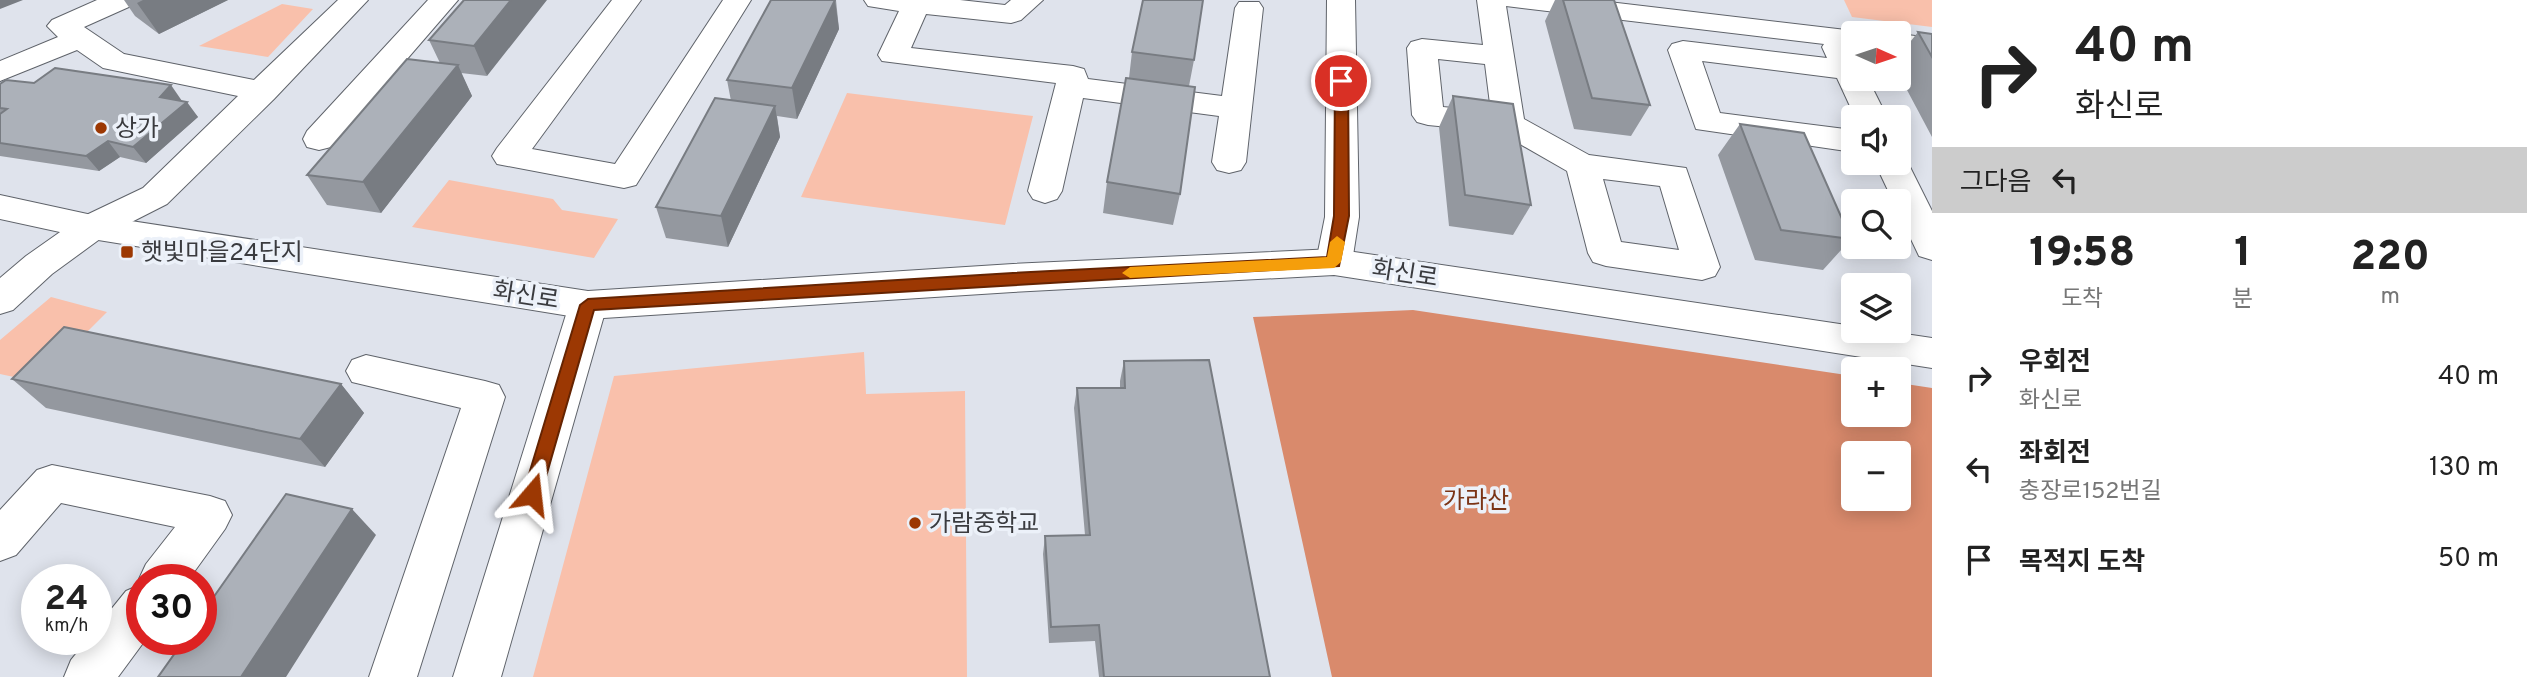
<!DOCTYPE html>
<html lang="ko">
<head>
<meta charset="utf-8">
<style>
	body { margin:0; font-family:Overpass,"Noto Sans KR",sans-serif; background:#f2f2f2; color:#222; height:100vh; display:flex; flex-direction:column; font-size:26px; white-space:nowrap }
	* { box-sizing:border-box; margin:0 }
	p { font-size:23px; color:#767676 }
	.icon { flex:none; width:38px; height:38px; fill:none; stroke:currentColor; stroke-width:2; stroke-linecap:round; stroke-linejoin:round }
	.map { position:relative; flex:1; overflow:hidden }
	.sheet { display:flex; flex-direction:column; background:#fff; width:595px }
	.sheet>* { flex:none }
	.guide { background:#fff; color:#222; overflow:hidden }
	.needle { width:46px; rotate:93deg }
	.buttons { position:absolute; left:1841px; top:21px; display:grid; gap:14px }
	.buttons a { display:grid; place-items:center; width:70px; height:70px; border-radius:7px; background:#fff; box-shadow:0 4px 18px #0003; font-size:35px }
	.speed { position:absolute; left:21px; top:564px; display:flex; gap:14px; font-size:35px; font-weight:700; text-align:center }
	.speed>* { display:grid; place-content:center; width:91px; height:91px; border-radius:50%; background:#fff; box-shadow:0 4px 18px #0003; line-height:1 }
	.speed small { font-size:18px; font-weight:400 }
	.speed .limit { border:10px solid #d22; background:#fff; color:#111 }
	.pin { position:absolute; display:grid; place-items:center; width:60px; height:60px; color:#fff; margin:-30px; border:4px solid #fff; border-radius:50%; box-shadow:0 2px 7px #0007 }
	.me { position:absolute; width:77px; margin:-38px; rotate:17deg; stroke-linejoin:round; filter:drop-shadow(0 0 5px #0008) }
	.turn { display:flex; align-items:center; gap:24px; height:147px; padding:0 28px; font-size:32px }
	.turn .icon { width:91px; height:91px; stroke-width:2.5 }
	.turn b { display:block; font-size:49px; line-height:60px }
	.then { display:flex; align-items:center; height:66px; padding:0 28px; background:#0003; gap:14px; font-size:26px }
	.eta { display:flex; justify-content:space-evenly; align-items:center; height:119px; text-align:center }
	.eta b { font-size:42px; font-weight:800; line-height:49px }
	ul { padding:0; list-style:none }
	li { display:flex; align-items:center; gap:21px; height:91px; padding:0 28px }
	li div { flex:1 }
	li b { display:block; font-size:26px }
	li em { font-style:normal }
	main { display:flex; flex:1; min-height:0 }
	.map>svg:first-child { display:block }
</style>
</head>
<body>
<main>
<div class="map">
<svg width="1932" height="677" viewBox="0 0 1932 677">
	<rect width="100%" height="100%" fill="#dfe3ec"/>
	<path fill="#f9c0ab" d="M1844 0H1932V27L1852 17Z
		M282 4 313 9 268 57 199 46Z
		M847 93 1033 116 1005 225 801 197Z
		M449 180 553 199 562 210 618 219 594 258 412 227Z
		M51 297 107 312 37 382 0 374V340Z
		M864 352 866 394 965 391 967 677H533L614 376Z"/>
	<path fill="#d98a6c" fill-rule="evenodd" d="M1413 310 1853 376V415H1899V383L1932 388V677H1332L1253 317ZM1853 453H1899V499H1853Z"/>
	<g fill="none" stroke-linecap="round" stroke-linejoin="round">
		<defs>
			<path id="minor" d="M97 0H135L131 6 84 27 124 54 254 80 338 0H368L274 99 167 204 104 236 52 274 13 310 0 314V278L26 256 80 218 143 188 238 96 103 68 77 50 0 81V61L58 37 47 26 52 20Z
				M428 0H458L331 147 319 150 307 147 303 139 307 131Z
				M612 0H641L532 149 615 164 723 0H751L636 185 624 188 497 164 492 156 497 148Z
				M864 0H960L1005 5 1011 0H1043L1021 20 1011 23 926 14 911 48 1073 66 1084 69 1088 79 1222 96 1235 8 1239 2H1259L1263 8 1246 162 1241 170 1229 173 1217 170 1212 162 1219 116 1083 98 1062 191 1057 199 1045 203 1033 199 1028 191 1056 83 882 61 878 55 899 11 868 6Z
				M1327 0H1355L1359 217 1352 262 1347 271 1334 275 1321 271 1316 262 1325 217Z
				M1477 0H1592L1863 32 1853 33V79H1868L1887 117H1855L1837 78 1702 61 1720 113 1853 130V152L1696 129 1668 50 1672 44 1683 41 1827 58 1822 47 1824 44 1506 6 1524 119 1589 155 1686 168 1720 267 1715 276 1702 280 1606 266 1593 262 1588 253 1567 171 1499 132 1428 125 1417 122 1412 115 1407 48 1411 42 1422 39 1483 45ZM1438 59 1485 64 1491 112 1443 107ZM1603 179 1660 186 1679 250 1621 242Z
				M1899 34 1932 38V56L1899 52Z
				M1899 154 1904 155 1932 211V260L1919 256 1899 214V201H1893L1875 163H1899Z
				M588 291 601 295 607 305 501 677H453L569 305 575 295Z
				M366 355 485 381 499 385 505 397 417 677H369L461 408 352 382 346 371 352 360Z
				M52 465 210 496 225 501 232 515 225 529 189 579H142V639H146L118 677H64L71 660 88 639H96V628L126 591 142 584 139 579 146 564 175 527 61 503 16 555 0 561V510L37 470Z"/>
			<path id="major" d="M0 195 92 215 588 291 1013 264 1334 249 1853 326V331H1885L1932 338V368L1334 275 1013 292 588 319 92 239 0 219Z"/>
		</defs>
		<use href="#minor" stroke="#5f636a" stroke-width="2"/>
		<use href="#major" stroke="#5f636a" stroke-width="2"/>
		<use href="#minor" fill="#fff" fill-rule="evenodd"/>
		<use href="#major" fill="#fff" fill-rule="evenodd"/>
	</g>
	<path fill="#94989f" d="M124 0H228L159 34 135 16Z
		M464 0 487 76 461 73 472 96 381 213 327 205 307 175 440 63 429 40Z
		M771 0H836L839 29 797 119 777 116 780 137 728 247 666 238 656 207 731 101 727 80Z
		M1555 0H1614L1650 105 1631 136 1574 129 1545 21Z
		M1918 32 1932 34V137L1899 75V56Z
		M1132 52 1194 60 1189 86 1180 194 1173 225 1103 213 1107 182 1129 78Z
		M0 84 182 101 198 117 146 163 120 157 99 171 0 156Z
		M1453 96 1531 205 1513 235 1449 226 1439 127Z
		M1740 124 1851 239 1823 270 1755 260 1718 155Z
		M1124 361 1270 677H1099L1095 641 1049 643 1043 554 1045 536 1085 535 1074 408 1077 388H1120V381Z
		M12 379 341 384 364 413 325 467 46 408Z"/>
	<path fill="#787c82" d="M0 0H23L0 9Z
		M143 0H228L159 34 137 3Z
		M511 0H547L487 76 474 46Z
		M835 0 839 29 797 119 792 88Z
		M458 65 472 96 381 213 363 182Z
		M171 85 182 101 160 97Z
		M187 102 198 117 146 163 133 147Z
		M775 106 780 137 728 247 721 216Z
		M108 141 120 157 99 171 86 156Z
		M341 384 364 413 325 467 300 439Z
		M352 509 376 535 286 677H241Z"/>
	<path fill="#acb1b9" stroke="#787c82" stroke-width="2" d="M464 0H511L474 46 429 40Z
		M771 0H835L792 88 727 80Z
		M1143 0H1203L1194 60 1132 52Z
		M1563 0H1614L1650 105 1592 98Z
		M1918 32 1932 34V57Z
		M407 59 458 65 363 182 307 175Z
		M55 68 171 85 160 97 187 102 133 147 108 141 86 156 0 143V114L7 109 0 108V84L6 80 34 83Z
		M1126 78 1195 87 1180 194 1107 182Z
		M1453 96 1513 104 1531 205 1465 195Z
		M715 98 775 106 721 216 656 207Z
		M1740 124 1804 133 1851 239 1781 230Z
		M64 327 341 384 300 439 12 379Z
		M1209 360 1270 677H1104L1099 625 1051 627 1045 536 1090 535 1077 388H1125L1124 361Z
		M286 494 352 509 241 677H158L185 639H201V615Z"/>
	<path fill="#9c3803" stroke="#652402" stroke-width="2" d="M1341 77 1348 81 1349 216 1339 266 594 310 541 494 538 499 532 501 526 499 523 494 580 305 588 299 1013 273 1327 257 1334 216 1335 81Z"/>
	<path fill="#f59e0b" d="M1337 236 1345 242 1341 262 1334 268 1130 278 1122 273 1130 267 1327 257 1330 242Z"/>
	<g fill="#9c3803" stroke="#ecf1f9" stroke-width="2.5">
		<circle cx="101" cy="128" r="7"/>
		<rect x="120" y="245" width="14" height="14" rx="3.5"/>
		<circle cx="915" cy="523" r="7"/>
	</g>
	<g text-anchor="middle" stroke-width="7" stroke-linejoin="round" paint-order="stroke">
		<g font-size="24" fill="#3a3b3f" stroke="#ecf1f9" text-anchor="start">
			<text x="115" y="136">상가</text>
			<text x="141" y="260">햇빛마을24단지</text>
			<text x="929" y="531">가람중학교</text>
		</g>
		<g font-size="24" fill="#3a3b3f" stroke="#ecf1f9">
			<text transform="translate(1405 273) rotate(9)" y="8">화신로</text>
			<text transform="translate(526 295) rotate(9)" y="8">화신로</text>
		</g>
		<g font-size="24" fill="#7b3416" stroke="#ecf1f9">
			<text x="1476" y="508">가라산</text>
		</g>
	</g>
</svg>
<div class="buttons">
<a><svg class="needle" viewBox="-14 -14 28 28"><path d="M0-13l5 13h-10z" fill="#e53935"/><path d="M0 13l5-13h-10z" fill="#767676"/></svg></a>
<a><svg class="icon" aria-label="sound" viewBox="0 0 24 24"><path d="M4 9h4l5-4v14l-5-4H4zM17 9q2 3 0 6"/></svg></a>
<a><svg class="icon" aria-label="search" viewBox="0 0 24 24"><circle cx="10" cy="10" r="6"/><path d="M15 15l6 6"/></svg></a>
<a><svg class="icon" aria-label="layers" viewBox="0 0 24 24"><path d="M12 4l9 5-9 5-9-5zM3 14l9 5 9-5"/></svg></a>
<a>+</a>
<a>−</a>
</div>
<div class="speed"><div>24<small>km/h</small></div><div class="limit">30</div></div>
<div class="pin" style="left:1341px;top:81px;background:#d93025"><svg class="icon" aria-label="arrive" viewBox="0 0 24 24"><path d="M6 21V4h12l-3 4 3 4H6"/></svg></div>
<svg class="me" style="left:532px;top:494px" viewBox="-20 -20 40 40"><path d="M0-17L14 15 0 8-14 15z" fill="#9c3803" stroke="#fff" stroke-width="4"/></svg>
</div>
<section class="sheet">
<div class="guide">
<div class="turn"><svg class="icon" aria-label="right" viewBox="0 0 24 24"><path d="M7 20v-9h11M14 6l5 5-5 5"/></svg><div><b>40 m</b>화신로</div></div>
<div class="then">그다음<svg class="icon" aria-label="left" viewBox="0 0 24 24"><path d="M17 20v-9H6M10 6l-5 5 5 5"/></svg></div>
</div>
<div class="eta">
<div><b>19:58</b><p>도착</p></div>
<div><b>1</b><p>분</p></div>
<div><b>220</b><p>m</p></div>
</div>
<ul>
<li><svg class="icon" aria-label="right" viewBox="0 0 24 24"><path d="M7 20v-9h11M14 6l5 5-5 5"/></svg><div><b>우회전</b><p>화신로</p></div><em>40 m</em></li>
<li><svg class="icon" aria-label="left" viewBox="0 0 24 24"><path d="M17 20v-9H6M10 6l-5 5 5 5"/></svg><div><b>좌회전</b><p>충장로152번길</p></div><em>130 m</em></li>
<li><svg class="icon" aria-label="arrive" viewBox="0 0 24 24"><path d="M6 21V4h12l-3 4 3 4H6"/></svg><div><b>목적지 도착</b></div><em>50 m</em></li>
</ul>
</section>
</main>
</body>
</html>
